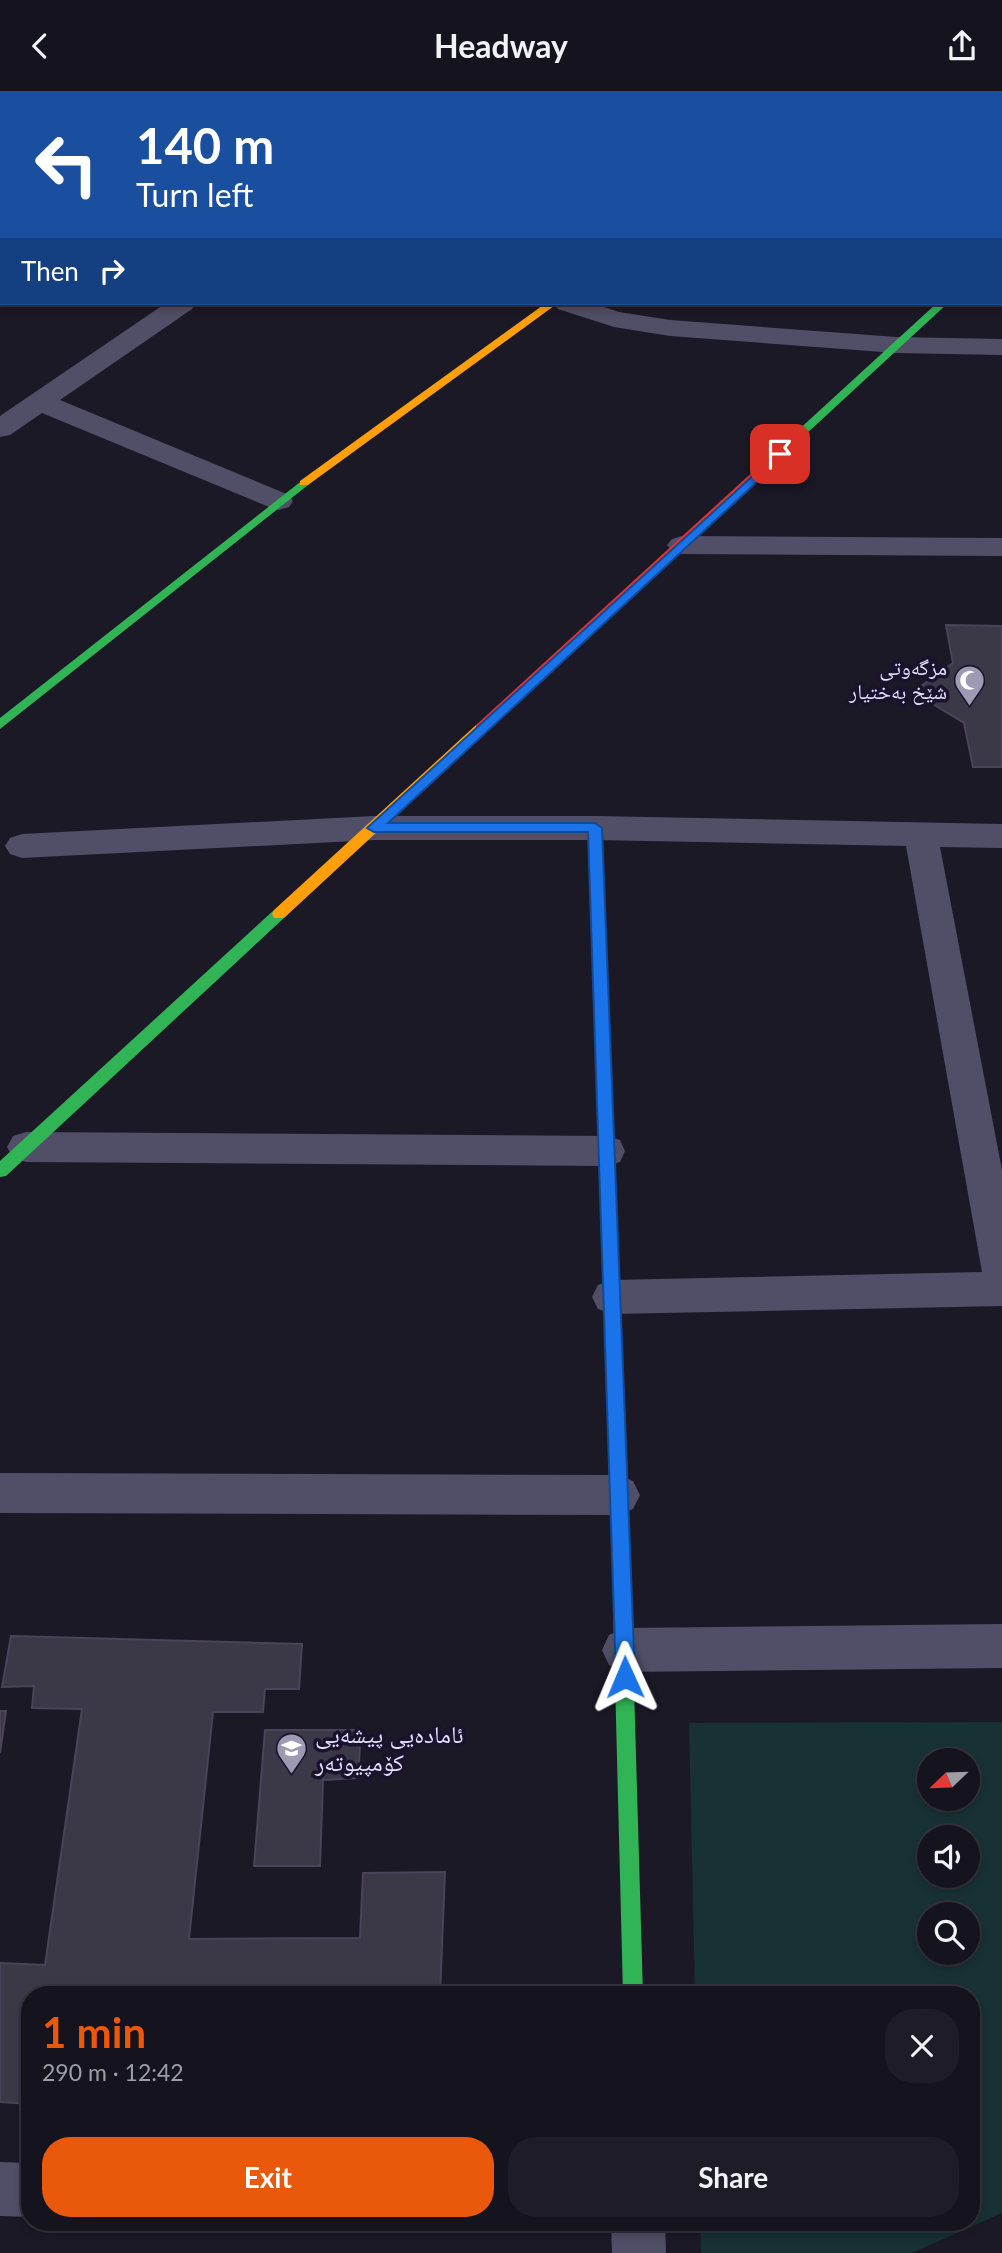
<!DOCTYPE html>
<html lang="en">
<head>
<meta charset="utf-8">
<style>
	body { margin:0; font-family:Lato,"Noto Naskh Arabic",sans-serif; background:#1e1c26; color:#f1f3f6; height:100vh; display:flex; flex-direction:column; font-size:26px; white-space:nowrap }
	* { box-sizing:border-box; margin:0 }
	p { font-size:23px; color:#9d9ea4 }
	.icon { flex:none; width:38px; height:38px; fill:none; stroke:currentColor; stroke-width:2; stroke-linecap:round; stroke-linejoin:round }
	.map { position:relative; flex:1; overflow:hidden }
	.sheet { position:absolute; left:21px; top:1895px; width:959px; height:245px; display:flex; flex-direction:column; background:#15131d; border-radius:28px; box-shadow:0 4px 10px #0003,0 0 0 2px #34323b }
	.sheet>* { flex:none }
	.guide { position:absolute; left:0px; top:0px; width:1003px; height:214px; box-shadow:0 4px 10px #0003,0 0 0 2px #34323b; background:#1a4fa0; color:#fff; overflow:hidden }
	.needle { width:46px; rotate:247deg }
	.fabs { position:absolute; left:917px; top:1657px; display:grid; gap:14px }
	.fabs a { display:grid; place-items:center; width:63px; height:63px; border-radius:50%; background:#15131d; box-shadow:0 4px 10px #0003,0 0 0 2px #34323b; font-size:35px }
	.pin { position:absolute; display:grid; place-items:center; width:60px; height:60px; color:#fff; margin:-30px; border-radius:14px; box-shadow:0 4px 10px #0006 }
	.me { position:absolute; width:77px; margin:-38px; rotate:359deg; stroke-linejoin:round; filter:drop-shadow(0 0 5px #0008) }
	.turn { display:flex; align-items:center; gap:24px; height:147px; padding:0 21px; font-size:32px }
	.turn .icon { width:91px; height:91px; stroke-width:2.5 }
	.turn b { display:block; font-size:49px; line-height:60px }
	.then { display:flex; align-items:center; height:66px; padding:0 21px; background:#0003; gap:14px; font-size:26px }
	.round { display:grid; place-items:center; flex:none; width:74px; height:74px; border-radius:28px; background:#1e1c26 }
	.head { display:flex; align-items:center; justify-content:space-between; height:119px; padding:0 21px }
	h1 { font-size:42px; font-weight:700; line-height:52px; color:#ea580c }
	.primary-button { display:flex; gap:14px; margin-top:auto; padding:14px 21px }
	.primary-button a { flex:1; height:80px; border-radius:28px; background:#ea580c; color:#fff; font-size:28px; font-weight:700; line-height:80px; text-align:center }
	.primary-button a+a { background:#1e1c26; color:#f1f3f6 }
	header { display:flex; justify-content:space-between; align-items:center; height:91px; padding:0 21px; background:#15131d; font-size:32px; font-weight:700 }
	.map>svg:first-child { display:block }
</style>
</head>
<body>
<header><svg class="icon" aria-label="back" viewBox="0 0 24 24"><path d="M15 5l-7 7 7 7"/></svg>Headway<svg class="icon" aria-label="share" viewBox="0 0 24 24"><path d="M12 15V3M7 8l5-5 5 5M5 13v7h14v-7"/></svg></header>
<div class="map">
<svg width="1002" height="2162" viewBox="0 0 1002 2162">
	<rect width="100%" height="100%" fill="#1c1927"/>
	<path fill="#173134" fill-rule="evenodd" d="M1002 1631V2122L912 2162H701L700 2132H971V1904H695L689 1632ZM929 1670H968V1708H929ZM929 1746H968V1785H929ZM929 1824H968V1862H929Z"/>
	<path fill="#3b3848" stroke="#494459" stroke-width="2" d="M946 534 1002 535V676H973L964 632 913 601 953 572Z
		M11 1545 302 1553 299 1598H265L263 1621H213L189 1848 360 1847 363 1782 445 1781 440 1904H30V2013L0 2011V1872L45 1874 82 1618 32 1617 34 1595 2 1596Z
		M0 1620H6L0 1662Z
		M265 1639H361L358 1687 323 1689 320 1775H254Z"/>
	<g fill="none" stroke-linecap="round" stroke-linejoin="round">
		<path fill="#514e67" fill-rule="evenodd" d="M204 0H228L203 2Z
			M329 0H354L355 2H330Z
			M376 0H400L375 2Z
			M716 0H742L743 2H717Z
			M807 0H831L806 2Z
			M0 7H2V22L0 21Z
			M0 126H2L0 141Z
			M1002 149V165L1001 166V150Z
			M166 212H196L192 218 60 309 289 404 293 410 289 416 279 419 269 416 42 322 10 344 0 346V325Z
			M554 212H592L619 221 670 229 896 246 1002 248V264L896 262 670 245 614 236 558 218Z
			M682 445 1002 447V465L682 463 672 460 667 454 672 448Z
			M374 725H595L1002 733V757L940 756 1002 1079V1215L612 1223 598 1218 592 1206 598 1194 612 1189 982 1181 906 755 595 749H374L22 767 10 763 5 755 10 747 22 743Z
			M26 1041 606 1045 620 1049 625 1060 620 1071 606 1075 26 1071 13 1067 7 1056 13 1045Z
			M0 1382 618 1384 633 1390 640 1404 633 1418 618 1424 0 1422Z
			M1002 1533V1577L625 1581 609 1574 602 1559 609 1544 625 1537Z
			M0 2071 30 2072V2126L0 2125Z
			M611 2132H665L666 2162H612Z"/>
		<path fill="#30b455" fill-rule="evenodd" d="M937 212H948L791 357H783V353Z
			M304 388 308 390V394L0 638V627Z
			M279 818 284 819 286 823 284 827 6 1085 0 1086V1070L274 819Z
			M619 1383 625 1385 628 1391 643 1904H623L610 1391 613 1385Z"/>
		<path fill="#ff9f0a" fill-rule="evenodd" d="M546 212H558L308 394H300V390Z
			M481 633 486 634V640L284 827H274L272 823 274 819 476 634Z
			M595 732 602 737 617 1123 615 1128H603L601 1123 588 737Z"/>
		<path fill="#e5322d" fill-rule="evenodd" d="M787 352 793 355 791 357 486 640H476V634L783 353Z
			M609 1116 615 1118 617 1123 628 1391 625 1397 619 1399 613 1397 610 1391 601 1123 603 1118Z"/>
	</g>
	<path fill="#1a73e8" stroke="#114b97" stroke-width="2" d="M780 360 784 361V366L388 732H595L602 737 635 1586 632 1592 625 1595 618 1592 616 1586 588 741H374L367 737Z"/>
	<defs>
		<symbol id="mosque-pin" viewBox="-11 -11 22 30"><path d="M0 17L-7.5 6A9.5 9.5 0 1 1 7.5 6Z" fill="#9f9ab3" stroke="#19132d"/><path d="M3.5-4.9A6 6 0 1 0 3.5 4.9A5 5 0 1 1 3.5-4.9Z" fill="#fff"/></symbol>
		<symbol id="school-pin" viewBox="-11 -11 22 30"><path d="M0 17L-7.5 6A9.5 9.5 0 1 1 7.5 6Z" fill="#9f9ab3" stroke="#19132d"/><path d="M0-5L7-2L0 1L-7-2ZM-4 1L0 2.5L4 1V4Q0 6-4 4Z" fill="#fff"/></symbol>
	</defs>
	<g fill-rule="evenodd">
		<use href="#mosque-pin" x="952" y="572" width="35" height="47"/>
		<use href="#school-pin" x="274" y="1640" width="35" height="47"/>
	</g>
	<g text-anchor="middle" stroke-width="7" stroke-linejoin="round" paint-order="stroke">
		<g font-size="21" fill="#e5dffe" stroke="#19132d" text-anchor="end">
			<text x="947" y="584">مزگەوتی<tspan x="947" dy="24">شێخ بەختیار</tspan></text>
		</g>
		<g font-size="24" fill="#e5dffe" stroke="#19132d" text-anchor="start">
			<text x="315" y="1652">ئامادەیی پیشەیی<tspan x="315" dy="28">کۆمپیوتەر</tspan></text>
		</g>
	</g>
</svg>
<div class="fabs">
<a><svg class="needle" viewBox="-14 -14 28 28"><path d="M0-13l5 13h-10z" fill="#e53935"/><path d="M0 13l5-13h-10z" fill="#9d9ea4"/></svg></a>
<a><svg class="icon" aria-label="sound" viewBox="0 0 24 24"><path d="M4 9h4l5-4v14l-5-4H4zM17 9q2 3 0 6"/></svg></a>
<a><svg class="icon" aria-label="search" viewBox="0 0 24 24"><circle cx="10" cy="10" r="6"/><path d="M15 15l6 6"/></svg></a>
</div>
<div class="pin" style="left:780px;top:363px;background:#d93025"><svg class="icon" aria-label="arrive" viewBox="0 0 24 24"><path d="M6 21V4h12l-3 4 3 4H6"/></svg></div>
<svg class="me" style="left:625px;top:1586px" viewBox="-20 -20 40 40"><path d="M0-17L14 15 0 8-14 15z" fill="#1a73e8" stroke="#fff" stroke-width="4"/></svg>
<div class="guide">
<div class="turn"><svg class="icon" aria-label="left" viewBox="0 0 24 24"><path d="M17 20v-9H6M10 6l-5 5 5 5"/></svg><div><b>140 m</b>Turn left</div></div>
<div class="then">Then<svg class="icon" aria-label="right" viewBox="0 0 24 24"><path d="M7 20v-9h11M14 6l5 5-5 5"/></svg></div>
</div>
<section class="sheet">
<div class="head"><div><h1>1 min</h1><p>290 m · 12:42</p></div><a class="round"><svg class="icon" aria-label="close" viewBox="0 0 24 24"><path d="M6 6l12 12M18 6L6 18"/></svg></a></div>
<div class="primary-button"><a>Exit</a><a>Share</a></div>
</section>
</div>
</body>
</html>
